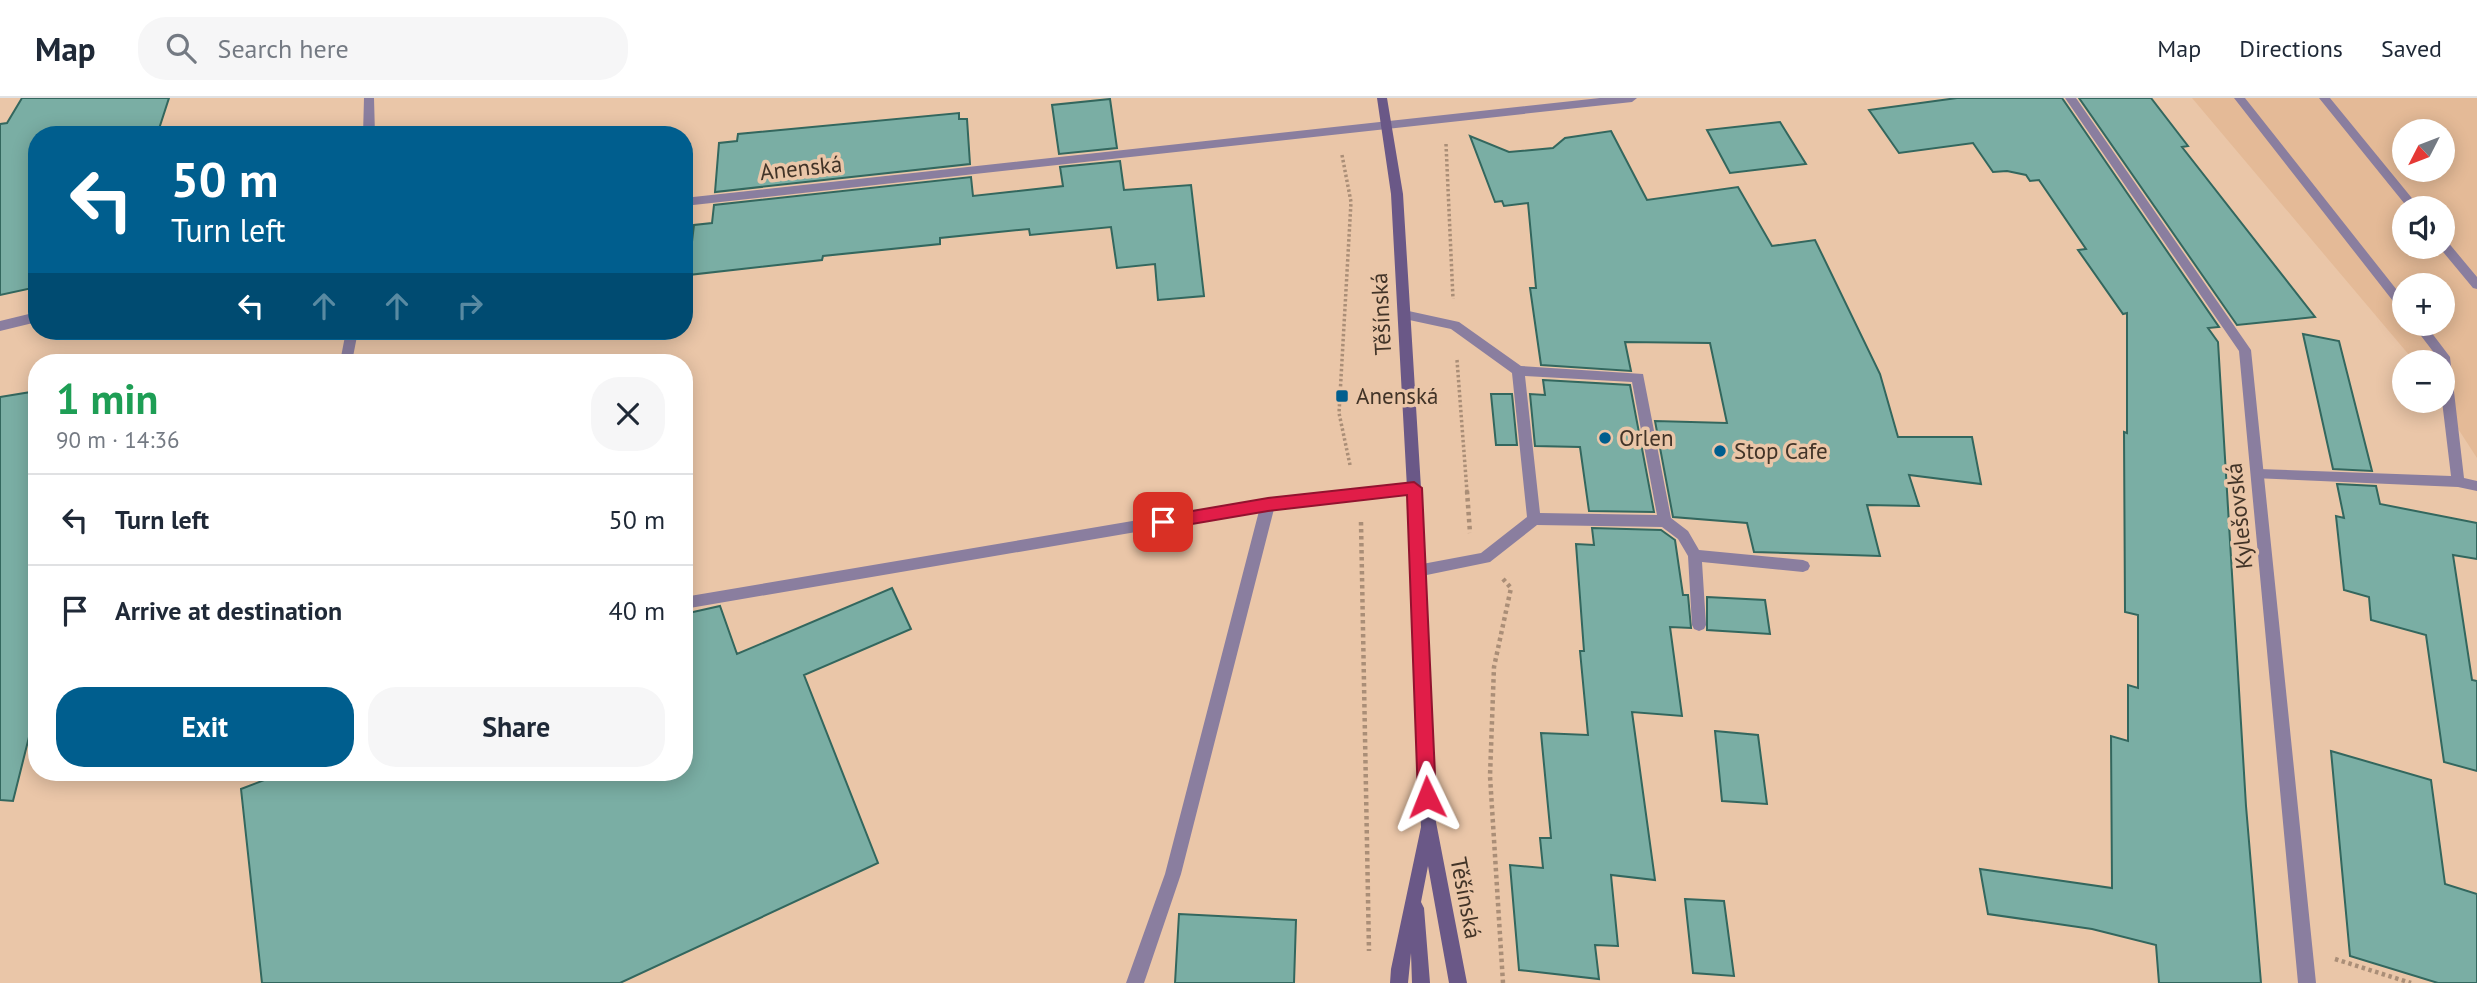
<!DOCTYPE html>
<html lang="en">
<head>
<meta charset="utf-8">
<style>
	body { margin:0; font-family:"PT Sans",sans-serif; background:#f6f6f7; color:#1f2937; height:100vh; display:flex; flex-direction:column; font-size:26px; white-space:nowrap }
	* { box-sizing:border-box; margin:0 }
	p { font-size:23px; color:#747a83 }
	.icon { flex:none; width:38px; height:38px; fill:none; stroke:currentColor; stroke-width:2; stroke-linecap:round; stroke-linejoin:round }
	.map { position:relative; flex:1; overflow:hidden }
	.side { position:absolute; left:28px; top:256px; width:665px; height:427px; display:flex; flex-direction:column; background:#fff; border-radius:28px; box-shadow:0 4px 18px #0003 }
	.side>* { flex:none }
	.guide { position:absolute; left:28px; top:28px; width:665px; height:214px; border-radius:28px; box-shadow:0 4px 18px #0003; background:#005e8e; color:#fff; overflow:hidden }
	.needle { width:46px; rotate:228deg }
	.controls { position:absolute; left:2392px; top:21px; display:grid; gap:14px }
	.controls a { display:grid; place-items:center; width:63px; height:63px; border-radius:50%; background:#fff; box-shadow:0 4px 18px #0003; font-size:35px }
	.pin { position:absolute; display:grid; place-items:center; width:60px; height:60px; color:#fff; margin:-30px; border-radius:14px; box-shadow:0 4px 10px #0006 }
	.me { position:absolute; width:77px; margin:-38px; rotate:358deg; stroke-linejoin:round; filter:drop-shadow(0 0 5px #0008) }
	.turn { display:flex; align-items:center; gap:24px; height:147px; padding:0 28px; font-size:32px }
	.turn .icon { width:91px; height:91px; stroke-width:2.5 }
	.turn b { display:block; font-size:49px; line-height:60px }
	.lanes { display:flex; align-items:center; height:66px; padding:0 28px; background:#0003; justify-content:center; gap:35px; direction:ltr }
	.lanes .off { opacity:.35 }
	.round { display:grid; place-items:center; flex:none; width:74px; height:74px; border-radius:28px; background:#f6f6f7 }
	.summary { display:flex; align-items:center; justify-content:space-between; height:119px; padding:0 28px }
	h1 { font-size:42px; font-weight:800; line-height:52px; color:#1e9e55 }
	.action { display:flex; gap:14px; margin-top:auto; padding:14px 28px }
	.action a { flex:1; height:80px; border-radius:28px; background:#005e8e; color:#fff; font-size:28px; font-weight:800; line-height:80px; text-align:center }
	.action a+a { background:#f6f6f7; color:#1f2937 }
	ul { padding:0; list-style:none }
	li { display:flex; align-items:center; gap:21px; height:91px; padding:0 28px; border-top:2px solid #e0e1e3 }
	li div { flex:1 }
	li b { display:block; font-size:26px }
	li em { font-style:normal }
	header { display:flex; align-items:center; gap:42px; box-sizing:border-box; height:98px; padding:0 35px; background:#fff; border-bottom:2px solid #e0e1e3 }
	header strong { font-size:33px }
	nav { display:flex; gap:38px; margin-inline-start:auto; font-size:24px }
	.search { width:490px; height:63px; background:#f6f6f7; display:flex; align-items:center; gap:18px; box-sizing:border-box; padding:0 24px; border-radius:28px; color:#747a83; font-size:26px }
	.map>svg:first-child { display:block }
</style>
</head>
<body>
<header>
<strong>Map</strong>
<div class="search"><svg class="icon" aria-label="search" viewBox="0 0 24 24"><circle cx="10" cy="10" r="6"/><path d="M15 15l6 6"/></svg>Search here</div>
<nav><a>Map</a><a>Directions</a><a>Saved</a></nav>
</header>
<div class="map">
<svg width="2477" height="885" viewBox="0 0 2477 885">
	<rect width="100%" height="100%" fill="#eac6a8"/>
	<path fill="#e4ba97" fill-rule="evenodd" d="M2192 0H2477V360L2440 303H2443V264H2415ZM2404 33H2443V72H2404ZM2404 110H2443V149H2404ZM2404 187H2443V226H2404Z"/>
	<path fill="#7aaea4" stroke="#33675e" stroke-width="2" d="M22 0H169L157 37H37V189L0 197V26L7 25Z
		M1957 0H2062L2219 229 2208 230 2218 244 2246 708 2261 885H2159L2156 847 2092 831 1988 816 1980 771 2112 790 2111 638 2128 643V587L2138 590V517L2125 514 2124 334 2127 335V215L2123 216 2078 152 2086 151 2039 82 2030 83 2026 77 2007 73 1993 74 1973 45 1899 55 1869 12Z
		M2079 0H2151L2188 48 2182 49 2315 219 2237 227Z
		M1110 1 1117 50 1059 56 1052 7Z
		M959 15V21H967L970 66 715 94 719 45 737 43 738 36Z
		M1780 24 1806 66 1730 75 1707 32Z
		M1611 33 1647 102 1738 89 1772 148 1815 142 1880 276 1898 339H1972L1981 386 1909 377 1919 408 1867 407 1880 458 1754 454 1747 425 1673 419 1655 323 1727 325 1710 245 1625 244 1631 273 1541 267 1530 190H1536L1528 105 1504 108 1502 103 1495 104 1470 38 1509 54 1553 50 1565 40Z
		M1120 63 1124 92 1191 87 1204 198 1158 202 1155 166 1117 170 1111 129 1030 137 1029 131 940 140V146L823 158 822 162 688 177 694 127 712 125 714 107 971 79 973 98 1063 88 1060 69Z
		M2303 236 2339 243 2372 373 2333 371Z
		M1543 282 1630 287 1654 414 1589 413 1580 349 1535 348 1530 296 1545 297Z
		M37 293V607L13 703 0 702V299Z
		M1491 296H1512L1517 347H1496Z
		M2337 386 2376 388 2380 406 2477 425V461L2453 457 2472 582 2477 583V673L2444 664 2426 537 2371 522 2369 499 2344 492 2336 418 2344 420Z
		M1592 430 1661 432 1675 442 1683 497H1688L1691 530 1670 529 1682 618 1632 614 1655 782 1611 777 1618 848 1595 847 1599 881 1519 872 1510 767 1543 770 1540 740H1551L1541 635 1588 637 1580 553H1584L1576 446 1594 447Z
		M892 490 911 531 804 577 878 765 620 885H262L241 691 285 674H684V516L720 508 737 556Z
		M1707 499 1765 502 1770 536 1707 532Z
		M1715 633 1758 637 1767 706 1722 703Z
		M2331 653 2431 682 2445 786 2477 796V885H2438L2350 858Z
		M1685 801 1724 803 1734 878 1693 875Z
		M1179 816 1296 822 1294 885H1175Z"/>
	<g fill="none" stroke-linecap="round" stroke-linejoin="round">
		<path stroke="#aa8e77" stroke-width="3.5" stroke-dasharray="2.5 2.5" stroke-linecap="butt" d="M1446 46 1453 201
			M1342 57 1351 104 1339 315 1350 367
			M1457 262 1467 394"/>
		<path stroke="#aa8e77" stroke-width="4.5" stroke-dasharray="3.5 3.5" stroke-linecap="butt" d="M1467 393 1470 435
			M1361 424 1369 853
			M1503 481 1511 490 1494 569 1490 678 1503 885
			M2335 861 2411 885"/>
		<path fill="#8a7e9f" fill-rule="evenodd" d="M2234 0H2245L2404 201V213L2400 212Z
			M2319 0H2330L2420 110H2408Z
			M2443 142 2447 143 2477 179V191L2473 190 2439 149H2443Z
			M1404 212 1459 224 1521 268 1643 276 1671 420 1688 433 1699 452 1803 462 1808 464 1810 468 1808 472 1803 474 1702 464 1706 527 1704 531 1699 533 1694 531 1692 527 1688 458 1678 441 1662 429 1537 427 1490 464 1417 479 1412 477 1410 473 1412 469 1417 467 1481 455 1527 419 1512 275 1451 231 1400 220 1398 217 1400 214ZM1525 278 1632 284 1657 417 1540 415Z
			M2412 226H2425L2450 259 2464 380 2477 383V393L2458 389 2253 380 2251 376 2253 372 2258 371 2451 378 2442 303 2443 264H2438V260Z
			M346 233H358L352 264H340Z
			M1414 384 1419 386 1421 390 1419 394 1414 396 1274 411 1181 776 1144 885H1126L1165 776 1259 413 684 511V499L1268 400Z"/>
		<path fill="#8a7e9f" fill-rule="evenodd" d="M364 0H374L375 37H363Z
			M1600 0H1637L1632 4 684 108V100Z
			M2065 0H2076L2251 252 2316 885H2298L2239 253Z
			M37 214V224L0 233V223Z"/>
		<path fill="#6a5887" fill-rule="evenodd" d="M1377 0H1387L1403 96 1421 390 1436 724 1467 885H1449L1428 768 1421 804 1424 810 1430 885H1412L1411 855 1408 885H1390L1391 871 1421 729 1407 390 1391 96Z"/>
	</g>
	<path fill="#e11d48" stroke="#92132f" stroke-width="2" d="M1414 384 1422 390 1436 699 1434 705 1427 708 1421 705 1418 699 1407 397 1268 413 1163 431 1155 424 1163 418 1268 400Z"/>
	<g fill="#005e8e" stroke="#eac6a8" stroke-width="2.5">
		<rect x="1335" y="291" width="14" height="14" rx="3.5"/>
		<circle cx="1605" cy="340" r="7"/>
		<circle cx="1720" cy="353" r="7"/>
	</g>
	<g text-anchor="middle" stroke-width="7" stroke-linejoin="round" paint-order="stroke">
		<g font-size="23" fill="#423428" stroke="#eac6a8">
			<text transform="translate(801 70) rotate(-6)" y="8">Anenská</text>
			<text transform="translate(1381 216) rotate(-93)" y="8">Těšínská</text>
			<text transform="translate(2239 418) rotate(-96)" y="8">Kylešovská</text>
			<text transform="translate(1466 800) rotate(79)" y="8">Těšínská</text>
		</g>
		<g font-size="23" fill="#423428" stroke="#eac6a8" text-anchor="start">
			<text x="1356" y="306">Anenská</text>
			<text x="1619" y="348">Orlen</text>
			<text x="1734" y="361">Stop Cafe</text>
		</g>
	</g>
</svg>
<div class="controls">
<a><svg class="needle" viewBox="-14 -14 28 28"><path d="M0-13l5 13h-10z" fill="#e53935"/><path d="M0 13l5-13h-10z" fill="#747a83"/></svg></a>
<a><svg class="icon" aria-label="sound" viewBox="0 0 24 24"><path d="M4 9h4l5-4v14l-5-4H4zM17 9q2 3 0 6"/></svg></a>
<a>+</a>
<a>−</a>
</div>
<div class="pin" style="left:1163px;top:424px;background:#d93025"><svg class="icon" aria-label="arrive" viewBox="0 0 24 24"><path d="M6 21V4h12l-3 4 3 4H6"/></svg></div>
<svg class="me" style="left:1427px;top:699px" viewBox="-20 -20 40 40"><path d="M0-17L14 15 0 8-14 15z" fill="#e11d48" stroke="#fff" stroke-width="4"/></svg>
<div class="guide">
<div class="turn"><svg class="icon" aria-label="left" viewBox="0 0 24 24"><path d="M17 20v-9H6M10 6l-5 5 5 5"/></svg><div><b>50 m</b>Turn left</div></div>
<div class="lanes"><svg class="icon" aria-label="left" viewBox="0 0 24 24"><path d="M17 20v-9H6M10 6l-5 5 5 5"/></svg><svg class="icon off" aria-label="ahead" viewBox="0 0 24 24"><path d="M12 20V5M6 11l6-6 6 6"/></svg><svg class="icon off" aria-label="ahead" viewBox="0 0 24 24"><path d="M12 20V5M6 11l6-6 6 6"/></svg><svg class="icon off" aria-label="right" viewBox="0 0 24 24"><path d="M7 20v-9h11M14 6l5 5-5 5"/></svg></div>
</div>
<section class="side">
<div class="summary"><div><h1>1 min</h1><p>90 m · 14:36</p></div><a class="round"><svg class="icon" aria-label="close" viewBox="0 0 24 24"><path d="M6 6l12 12M18 6L6 18"/></svg></a></div>
<ul>
<li><svg class="icon" aria-label="left" viewBox="0 0 24 24"><path d="M17 20v-9H6M10 6l-5 5 5 5"/></svg><div><b>Turn left</b></div><em>50 m</em></li>
<li><svg class="icon" aria-label="arrive" viewBox="0 0 24 24"><path d="M6 21V4h12l-3 4 3 4H6"/></svg><div><b>Arrive at destination</b></div><em>40 m</em></li>
</ul>
<div class="action"><a>Exit</a><a>Share</a></div>
</section>
</div>
</body>
</html>
